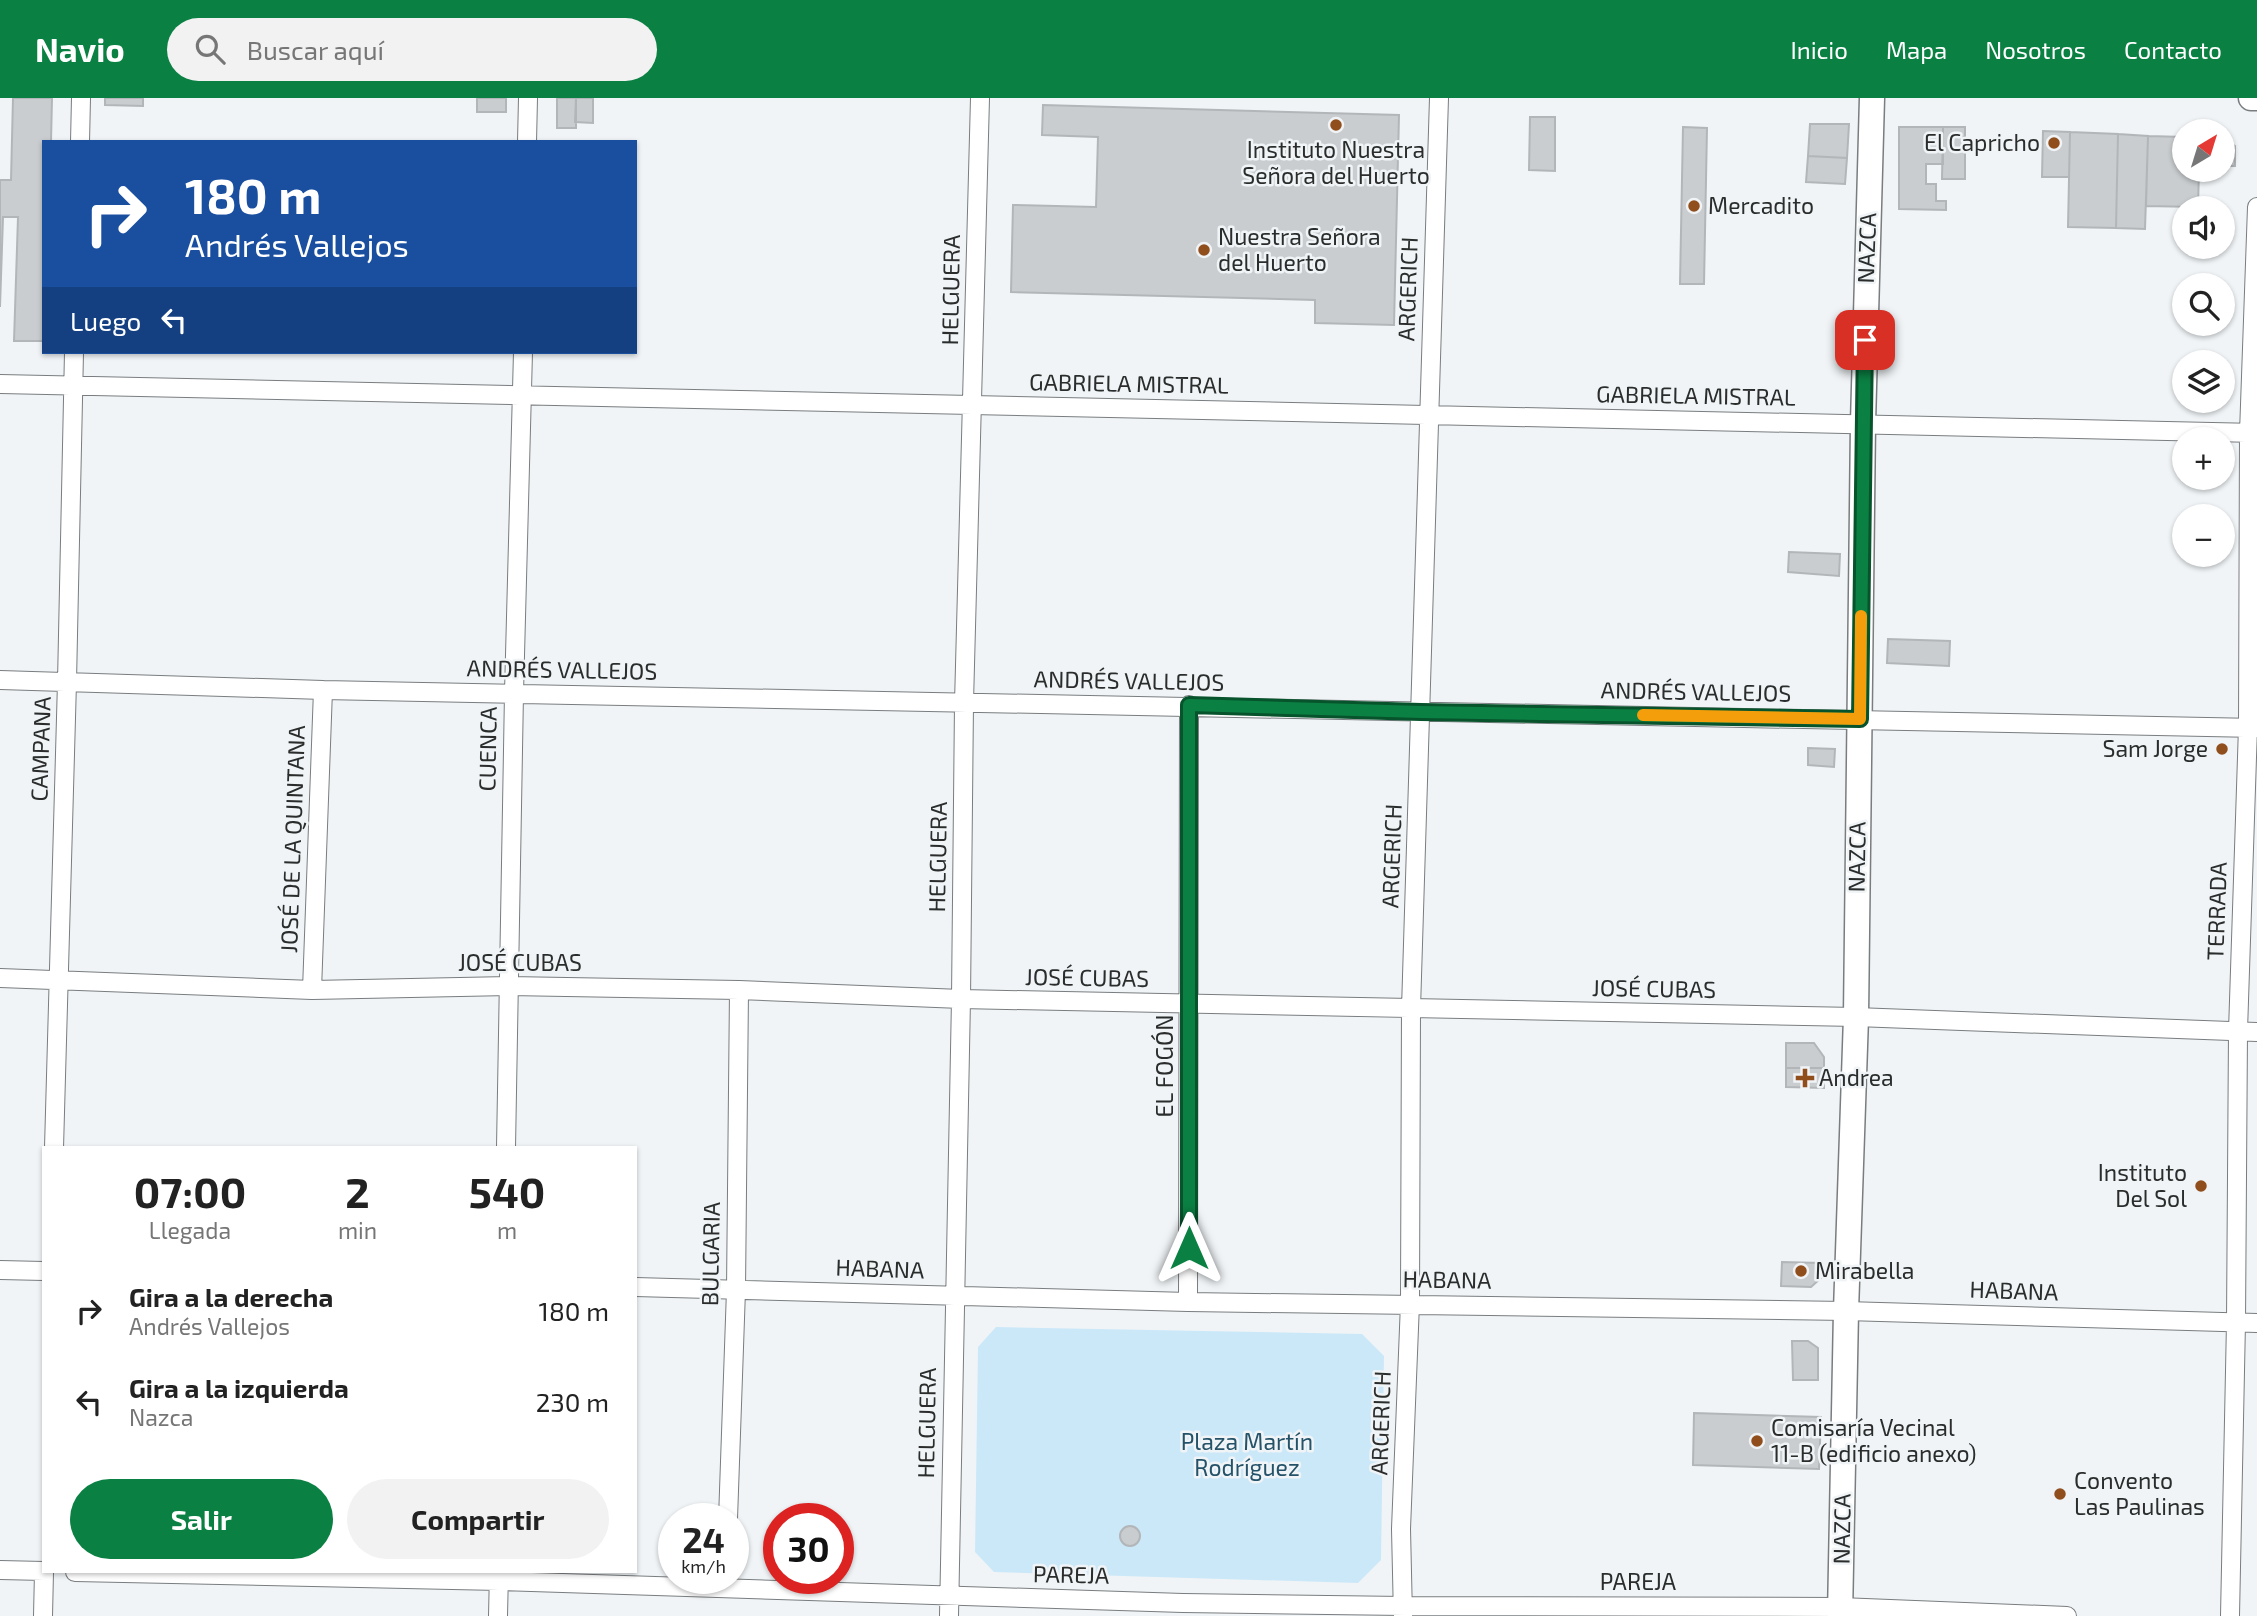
<!DOCTYPE html>
<html lang="es">
<head>
<meta charset="utf-8">
<style>
	body { margin:0; font-family:"Exo 2",sans-serif; background:#f2f2f2; color:#222; height:100vh; display:flex; flex-direction:column; font-size:26px; white-space:nowrap }
	* { box-sizing:border-box; margin:0 }
	p { font-size:23px; color:#767676 }
	.icon { flex:none; width:38px; height:38px; fill:none; stroke:currentColor; stroke-width:2; stroke-linecap:round; stroke-linejoin:round }
	.map { position:relative; flex:1; overflow:hidden }
	.sheet { position:absolute; left:42px; top:1048px; width:595px; height:427px; display:flex; flex-direction:column; background:#fff; border-radius:0px; box-shadow:0 2px 5px #0004 }
	.sheet>* { flex:none }
	.hud { position:absolute; left:42px; top:42px; width:595px; height:214px; border-radius:0px; box-shadow:0 2px 5px #0004; background:#1a4fa0; color:#fff; overflow:hidden }
	.needle { width:46px; rotate:38deg }
	.controls { position:absolute; left:2172px; top:21px; display:grid; gap:14px }
	.controls a { display:grid; place-items:center; width:63px; height:63px; border-radius:50%; background:#fff; box-shadow:0 2px 5px #0004; font-size:35px }
	.speed { position:absolute; left:658px; top:1405px; display:flex; gap:14px; font-size:35px; font-weight:700; text-align:center }
	.speed>* { display:grid; place-content:center; width:91px; height:91px; border-radius:50%; background:#fff; box-shadow:0 2px 5px #0004; line-height:1 }
	.speed small { font-size:18px; font-weight:400 }
	.speed .limit { border:10px solid #d22; background:#fff; color:#111 }
	.pin { position:absolute; display:grid; place-items:center; width:60px; height:60px; color:#fff; margin:-30px; border-radius:14px; box-shadow:0 4px 10px #0006 }
	.me { position:absolute; width:77px; margin:-38px; rotate:0deg; stroke-linejoin:round; filter:drop-shadow(0 0 5px #0008) }
	.turn { display:flex; align-items:center; gap:24px; height:147px; padding:0 28px; font-size:32px }
	.turn .icon { width:91px; height:91px; stroke-width:2.5 }
	.turn b { display:block; font-size:49px; line-height:60px }
	.then { display:flex; align-items:center; height:66px; padding:0 28px; background:#0003; gap:14px; font-size:26px }
	.eta { display:flex; justify-content:space-evenly; align-items:center; height:119px; text-align:center }
	.eta b { font-size:42px; font-weight:700; line-height:49px }
	.button { display:flex; gap:14px; margin-top:auto; padding:14px 28px }
	.button a { flex:1; height:80px; border-radius:42px; background:#0b8043; color:#fff; font-size:28px; font-weight:700; line-height:80px; text-align:center }
	.button a+a { background:#f2f2f2; color:#222 }
	ul { padding:0; list-style:none }
	li { display:flex; align-items:center; gap:21px; height:91px; padding:0 28px }
	li div { flex:1 }
	li b { display:block; font-size:26px }
	li em { font-style:normal }
	header { display:flex; align-items:center; gap:42px; box-sizing:border-box; height:98px; padding:0 35px; background:#0b8043; color:#fff }
	header strong { font-size:33px }
	nav { display:flex; gap:38px; margin-inline-start:auto; font-size:24px }
	.search { width:490px; height:63px; background:#f2f2f2; display:flex; align-items:center; gap:18px; box-sizing:border-box; padding:0 24px; border-radius:38px; color:#767676; font-size:26px }
	.map>svg:first-child { display:block }
</style>
</head>
<body>
<header>
<strong>Navio</strong>
<div class="search"><svg class="icon" aria-label="search" viewBox="0 0 24 24"><circle cx="10" cy="10" r="6"/><path d="M15 15l6 6"/></svg>Buscar aquí</div>
<nav><a>Inicio</a><a>Mapa</a><a>Nosotros</a><a>Contacto</a></nav>
</header>
<div class="map">
<svg width="2257" height="1518" viewBox="0 0 2257 1518">
	<rect width="100%" height="100%" fill="#f0f4f6"/>
	<path fill="#cbe8f9" d="M996 1229 1362 1236 1384 1258 1381 1462 1358 1485 994 1474 975 1454 978 1249Z"/>
	<path fill="#c9cdcf" stroke="#b2b6b8" stroke-width="2" d="M13 0H52L51 44H44V243H14L18 119H3L0 209V82H11Z
		M105 0H143V8L105 7Z
		M477 0H506V14H477Z
		M557 0H576V30H557Z
		M576 0H593V25L575 24Z
		M1043 7 1399 17 1394 227 1315 225V202L1011 194 1013 107 1096 109 1098 39 1042 37Z
		M1530 19H1555V73L1529 72Z
		M1810 26H1849L1847 60 1808 58Z
		M1683 29 1707 30 1704 186H1680Z
		M1899 29H1943V66H1926V86H1936V103H1946V112L1899 111Z
		M1943 29H1965V81H1942Z
		M2043 33 2070 34 2069 79H2042Z
		M2070 34 2118 36 2116 130 2068 129Z
		M2118 36 2148 38 2145 131 2116 130Z
		M2148 38 2184 39V72H2199L2198 109 2146 108Z
		M2222 42H2227L2235 48V68H2222Z
		M1808 58 1847 60 1845 86 1806 84Z
		M1789 454 1840 456 1839 478 1788 474Z
		M1888 541 1950 543 1949 568 1887 565Z
		M1808 650 1835 651 1834 669 1808 667Z
		M1786 945H1814L1824 959V970H1786Z
		M1786 970H1824V990L1786 989Z
		M1782 1164 1821 1165V1180L1811 1189 1781 1188Z
		M1792 1243H1808L1818 1250V1282H1793Z
		M1694 1315 1821 1319 1819 1371 1693 1367Z
		M1120 1438a10 10 0 1 1 20 0a10 10 0 1 1-20 0Z"/>
	<g fill="none" stroke-linecap="round" stroke-linejoin="round">
		<defs>
			<path id="street" d="M80 44 81 0
				M527 44 528 0
				M0 286 2257 335
				M0 582 323 592 2257 630
				M0 880 312 892 509 888 739 892 961 901 1856 919 2257 934
				M312 892 323 592
				M54 1050 67 584 74 254
				M506 1050 514 595 523 254
				M0 1172 44 1173
				M635 1189 1188 1204 1846 1213 2257 1225
				M1188 1204 1189 607
				M728 1421 736 1192 739 892
				M0 1472 44 1473
				M75 1474 499 1483 1183 1505 1404 1508 1840 1509 2067 1518
				M43 1518 44 1474
				M498 1518 499 1474
				M949 1518 961 901 964 605 980 0
				M1403 1518 1401 1431 1410 1205 1411 911 1439 0
				M2230 1518 2236 1224 2238 933 2248 629 2249 335 2257 109"/>
			<path id="secondary" d="M2251 0H2257
				M1840 1518 1846 1213 1856 919 1863 325 1872 0"/>
		</defs>
		<use href="#street" stroke="#797d7f" stroke-width="20"/>
		<use href="#secondary" stroke="#797d7f" stroke-width="27"/>
		<use href="#street" stroke="#fff" stroke-width="18"/>
		<use href="#secondary" stroke="#fff" stroke-width="24"/>
	</g>
	<g fill="none" stroke-linecap="round" stroke-linejoin="round">
		<defs>
			<path id="route" d="M1189 1150V607L1421 614 1860 621 1865 242"/>
		</defs>
		<use href="#route" stroke="#07532c" stroke-width="18"/>
		<use href="#route" stroke="#0b8043" stroke-width="12"/>
		<path stroke="#f59e0b" stroke-width="12" d="M1643 617 1860 621 1861 518"/>
	</g>
	<g fill="#914e1d" stroke="#f0f4f6" stroke-width="2.5">
		<circle cx="1336" cy="27" r="7"/>
		<circle cx="2054" cy="45" r="7"/>
		<circle cx="1694" cy="108" r="7"/>
		<circle cx="1204" cy="152" r="7"/>
		<circle cx="2222" cy="651" r="7"/>
		<path d="M1801.5 969.5h7v7h7v7h-7v7h-7v-7h-7v-7h7z"/>
		<circle cx="2201" cy="1088" r="7"/>
		<circle cx="1801" cy="1173" r="7"/>
		<circle cx="1757" cy="1343" r="7"/>
		<circle cx="2060" cy="1396" r="7"/>
	</g>
	<g text-anchor="middle" stroke-width="5" stroke-linejoin="round" paint-order="stroke">
		<g font-size="23" fill="#2b2d2d" stroke="#f0f4f6" text-anchor="start">
			<text x="2040" y="53" text-anchor="end">El Capricho</text>
			<text x="1336" y="60" text-anchor="middle">Instituto Nuestra<tspan x="1336" dy="26">Señora del Huerto</tspan></text>
			<text x="1708" y="116">Mercadito</text>
			<text x="1218" y="147">Nuestra Señora<tspan x="1218" dy="26">del Huerto</tspan></text>
			<text x="2208" y="659" text-anchor="end">Sam Jorge</text>
			<text x="1819" y="988">Andrea</text>
			<text x="2187" y="1083" text-anchor="end">Instituto<tspan x="2187" dy="26">Del Sol</tspan></text>
			<text x="1815" y="1181">Mirabella</text>
			<text x="1771" y="1338">Comisaría Vecinal<tspan x="1771" dy="26">11-B (edificio anexo)</tspan></text>
			<text x="2074" y="1391">Convento<tspan x="2074" dy="26">Las Paulinas</tspan></text>
		</g>
		<g font-size="23" fill="#2b2d2d" stroke="#f0f4f6">
			<text transform="translate(1867 150) rotate(-88)" y="8">NAZCA</text>
			<text transform="translate(1408 191) rotate(-88)" y="8">ARGERICH</text>
			<text transform="translate(951 192) rotate(-89)" y="8">HELGUERA</text>
			<text transform="translate(1129 286) rotate(1)" y="8">GABRIELA MISTRAL</text>
			<text transform="translate(1696 298) rotate(1)" y="8">GABRIELA MISTRAL</text>
			<text transform="translate(562 572) rotate(1)" y="8">ANDRÉS VALLEJOS</text>
			<text transform="translate(1129 583) rotate(1)" y="8">ANDRÉS VALLEJOS</text>
			<text transform="translate(1696 594) rotate(1)" y="8">ANDRÉS VALLEJOS</text>
			<text transform="translate(41 651) rotate(-88)" y="8">CAMPANA</text>
			<text transform="translate(488 651) rotate(-89)" y="8">CUENCA</text>
			<text transform="translate(293 741) rotate(-88)" y="8">JOSÉ DE LA QUINTANA</text>
			<text transform="translate(1392 758) rotate(-88)" y="8">ARGERICH</text>
			<text transform="translate(938 759) rotate(-89)" y="8">HELGUERA</text>
			<text transform="translate(1857 759) rotate(-89)" y="8">NAZCA</text>
			<text transform="translate(2217 813) rotate(-88)" y="8">TERRADA</text>
			<text x="520" y="873">JOSÉ CUBAS</text>
			<text transform="translate(1087 880) rotate(1)" y="8">JOSÉ CUBAS</text>
			<text transform="translate(1654 891) rotate(1)" y="8">JOSÉ CUBAS</text>
			<text transform="translate(1165 968) rotate(-90)" y="8">EL FOGÓN</text>
			<text transform="translate(711 1156) rotate(-89)" y="8">BULGARIA</text>
			<text transform="translate(880 1171) rotate(2)" y="8">HABANA</text>
			<text transform="translate(1447 1182) rotate(1)" y="8">HABANA</text>
			<text transform="translate(2014 1193) rotate(2)" y="8">HABANA</text>
			<text transform="translate(927 1325) rotate(-89)" y="8">HELGUERA</text>
			<text transform="translate(1381 1325) rotate(-88)" y="8">ARGERICH</text>
			<text transform="translate(1842 1431) rotate(-89)" y="8">NAZCA</text>
			<text transform="translate(1071 1477) rotate(1)" y="8">PAREJA</text>
			<text x="1638" y="1492">PAREJA</text>
		</g>
		<g font-size="23" fill="#245269" stroke="#f0f4f6">
			<text x="1247" y="1352">Plaza Martín<tspan x="1247" dy="26">Rodríguez</tspan></text>
		</g>
	</g>
</svg>
<div class="controls">
<a><svg class="needle" viewBox="-14 -14 28 28"><path d="M0-13l5 13h-10z" fill="#e53935"/><path d="M0 13l5-13h-10z" fill="#767676"/></svg></a>
<a><svg class="icon" aria-label="sound" viewBox="0 0 24 24"><path d="M4 9h4l5-4v14l-5-4H4zM17 9q2 3 0 6"/></svg></a>
<a><svg class="icon" aria-label="search" viewBox="0 0 24 24"><circle cx="10" cy="10" r="6"/><path d="M15 15l6 6"/></svg></a>
<a><svg class="icon" aria-label="layers" viewBox="0 0 24 24"><path d="M12 4l9 5-9 5-9-5zM3 14l9 5 9-5"/></svg></a>
<a>+</a>
<a>−</a>
</div>
<div class="speed"><div>24<small>km/h</small></div><div class="limit">30</div></div>
<div class="pin" style="left:1865px;top:242px;background:#d93025"><svg class="icon" aria-label="arrive" viewBox="0 0 24 24"><path d="M6 21V4h12l-3 4 3 4H6"/></svg></div>
<svg class="me" style="left:1189px;top:1150px" viewBox="-20 -20 40 40"><path d="M0-17L14 15 0 8-14 15z" fill="#0b8043" stroke="#fff" stroke-width="4"/></svg>
<div class="hud">
<div class="turn"><svg class="icon" aria-label="right" viewBox="0 0 24 24"><path d="M7 20v-9h11M14 6l5 5-5 5"/></svg><div><b>180 m</b>Andrés Vallejos</div></div>
<div class="then">Luego<svg class="icon" aria-label="left" viewBox="0 0 24 24"><path d="M17 20v-9H6M10 6l-5 5 5 5"/></svg></div>
</div>
<section class="sheet">
<div class="eta">
<div><b>07:00</b><p>Llegada</p></div>
<div><b>2</b><p>min</p></div>
<div><b>540</b><p>m</p></div>
</div>
<ul>
<li><svg class="icon" aria-label="right" viewBox="0 0 24 24"><path d="M7 20v-9h11M14 6l5 5-5 5"/></svg><div><b>Gira a la derecha</b><p>Andrés Vallejos</p></div><em>180 m</em></li>
<li><svg class="icon" aria-label="left" viewBox="0 0 24 24"><path d="M17 20v-9H6M10 6l-5 5 5 5"/></svg><div><b>Gira a la izquierda</b><p>Nazca</p></div><em>230 m</em></li>
</ul>
<div class="button"><a>Salir</a><a>Compartir</a></div>
</section>
</div>
</body>
</html>
